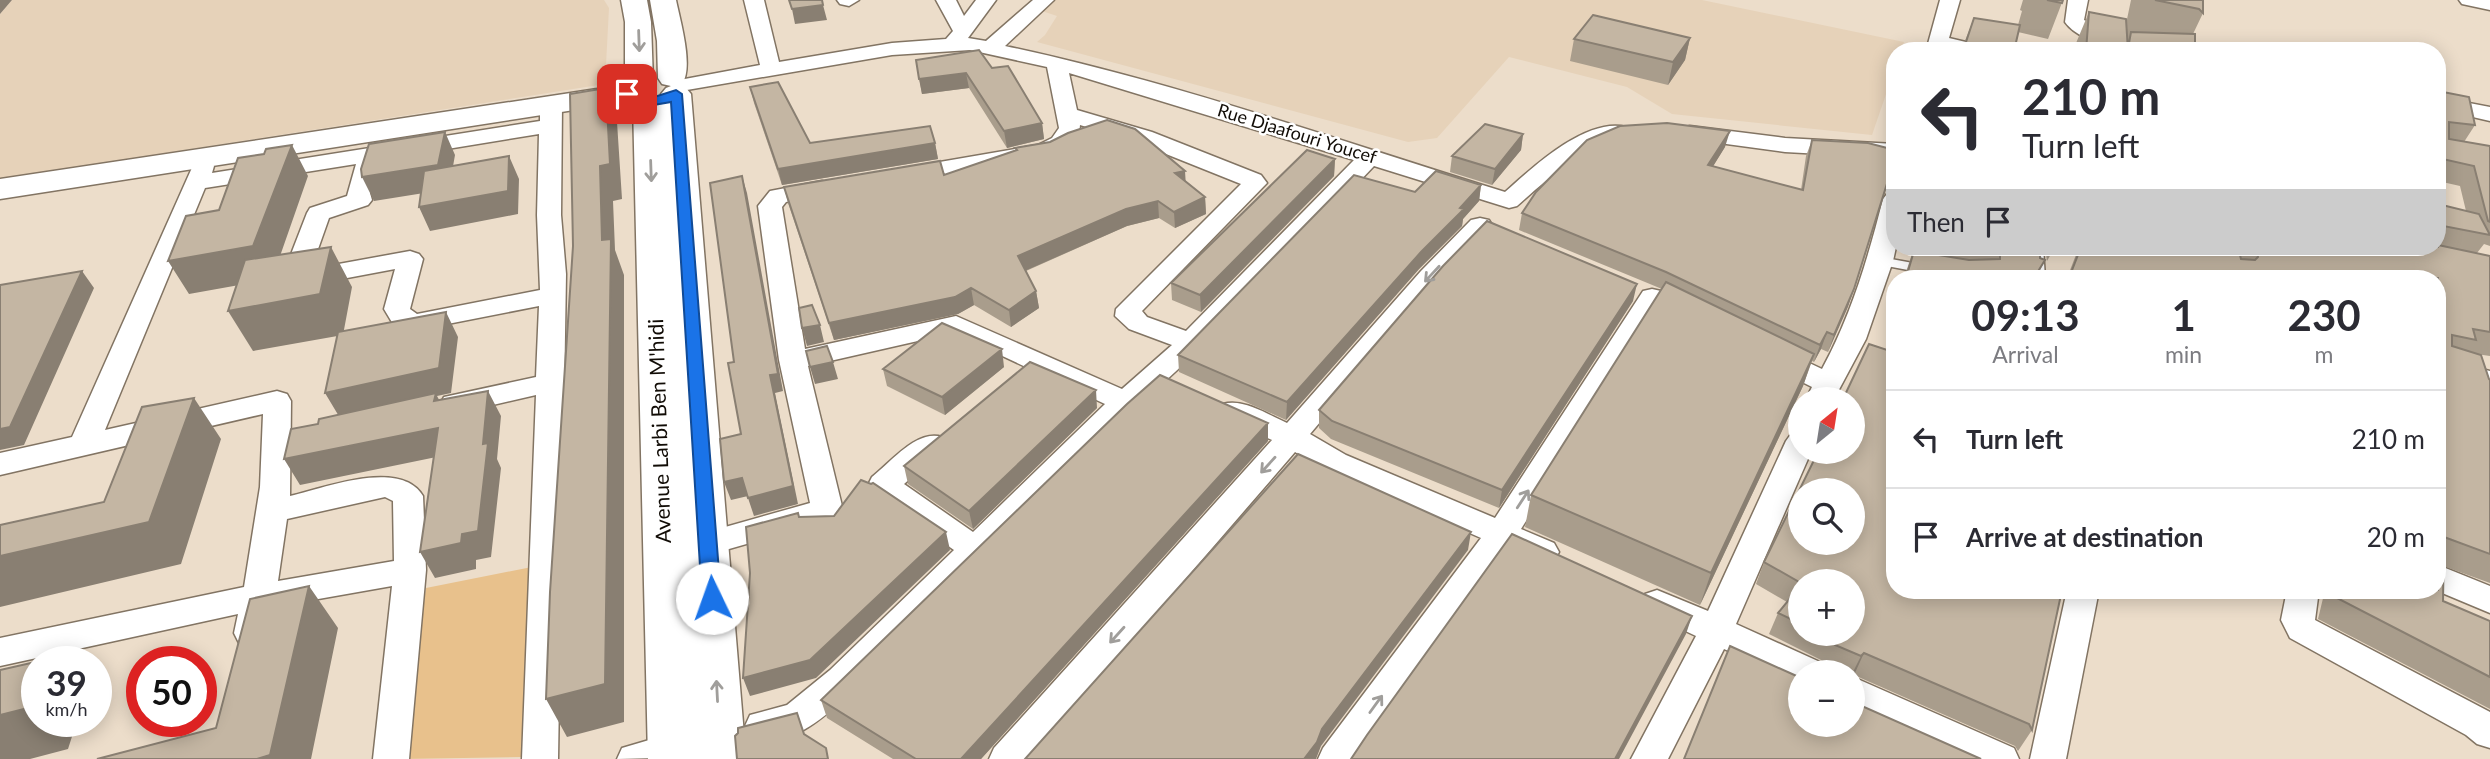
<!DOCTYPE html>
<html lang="en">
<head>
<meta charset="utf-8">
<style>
	body { margin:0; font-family:Lato,sans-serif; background:#f2f2f3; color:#2b2b33; height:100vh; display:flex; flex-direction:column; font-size:26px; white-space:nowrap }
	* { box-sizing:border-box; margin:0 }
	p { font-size:23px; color:#7c7c81 }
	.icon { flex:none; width:38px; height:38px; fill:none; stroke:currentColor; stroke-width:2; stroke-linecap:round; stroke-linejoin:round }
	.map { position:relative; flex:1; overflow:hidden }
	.sheet { position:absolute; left:1886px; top:270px; width:560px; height:329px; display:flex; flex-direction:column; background:#fff; border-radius:28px; box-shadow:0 4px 18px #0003 }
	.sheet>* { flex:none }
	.hud { position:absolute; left:1886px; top:42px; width:560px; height:214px; border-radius:28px; box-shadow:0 4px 18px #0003; background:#fff; color:#2b2b33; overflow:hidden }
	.needle { width:46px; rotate:30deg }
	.controls { position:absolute; left:1788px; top:387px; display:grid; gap:14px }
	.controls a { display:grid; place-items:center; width:77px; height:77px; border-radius:50%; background:#fff; box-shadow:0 4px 18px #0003; font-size:35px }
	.speed { position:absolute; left:21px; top:646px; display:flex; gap:14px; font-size:35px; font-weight:700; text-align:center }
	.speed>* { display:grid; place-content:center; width:91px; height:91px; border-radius:50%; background:#fff; box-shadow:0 4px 18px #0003; line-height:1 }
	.speed small { font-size:18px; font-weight:400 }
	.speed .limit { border:10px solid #d22; background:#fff; color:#111 }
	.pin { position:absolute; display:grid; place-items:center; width:60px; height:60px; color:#fff; margin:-30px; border-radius:14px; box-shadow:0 4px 10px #0006 }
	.me { position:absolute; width:77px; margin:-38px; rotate:357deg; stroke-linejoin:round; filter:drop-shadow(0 0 5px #0008) }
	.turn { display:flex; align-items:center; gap:24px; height:147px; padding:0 21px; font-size:32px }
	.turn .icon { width:91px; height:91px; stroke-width:2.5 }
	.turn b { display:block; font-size:49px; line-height:60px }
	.then { display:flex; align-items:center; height:66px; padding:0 21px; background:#0003; gap:14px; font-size:26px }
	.eta { display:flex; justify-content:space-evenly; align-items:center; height:119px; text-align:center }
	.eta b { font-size:42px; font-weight:700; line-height:49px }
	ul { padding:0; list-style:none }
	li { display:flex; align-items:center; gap:21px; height:98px; padding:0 21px; border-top:2px solid #e1e1e2 }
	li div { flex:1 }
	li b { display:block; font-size:26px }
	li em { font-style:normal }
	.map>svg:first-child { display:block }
</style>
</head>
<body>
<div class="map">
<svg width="2490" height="759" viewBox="0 0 2490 759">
	<rect width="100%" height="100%" fill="#ecddca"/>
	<path fill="#e6d2b9" d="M12 0H604L609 8 605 84 0 179V14Z
		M1054 0H1702L1904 42 1901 51H1895V68L1872 135 1672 114 1627 87 1509 57 1437 138 1408 142 1037 42 1045 35 1057 16 1039 10Z"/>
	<path fill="#e8c18c" d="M542 565 522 757 400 759 426 588Z"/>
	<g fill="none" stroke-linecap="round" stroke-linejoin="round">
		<defs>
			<path id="lane" d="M2031 247H2043L2045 278H2033Z
				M1880 257 1924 265 1930 269 1924 273 1876 264 1874 261Z
				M2438 358 2490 371V381L2438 366Z"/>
			<path id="street" d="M744 0H764L779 62 892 43 946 39 953 31 936 0H956L964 16 976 0H996L968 38 986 41 1033 0H1054L1005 46C1175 82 1340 141 1505 192 1532 168 1586 117 1626 127L1629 132 1626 137C1581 148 1551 176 1517 206L1509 208 1374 166 1201 348 1135 409 854 690C826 715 791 751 750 737L745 726 750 715 787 705 830 670 954 550 872 493 868 485 872 477C891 462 917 429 942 437L947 444 942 451 904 484 973 532 1105 404 953 333 808 366 843 510 838 518 708 555 697 551 692 543 697 535 810 503 779 360 758 206 770 191 822 181 830 183 834 188 830 193 786 202 782 207 805 349 956 316 1122 389 1172 345 1129 329 1115 316 1116 309 1241 184 1136 142 1080 125C1079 142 1066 150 1051 156L907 181 899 179 895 174 899 169 1038 145 1052 138 1059 128 1047 67 970 50 892 55 681 91 674 89 670 85 674 81 760 65ZM1069 73 1354 160 1186 331 1147 317 1142 311 1267 183 1261 175 1152 132 1077 110Z
				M837 0H859L849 6 840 4Z
				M1940 0H1960L1949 38 1987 47 1990 51H1926Z
				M2068 0H2088L2084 20 2111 32 2181 47 2184 51C2151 51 2086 51 2065 22Z
				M2459 0H2490V10L2462 4Z
				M2438 97 2490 107V121L2438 109Z
				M551 99 559 100 562 105 561 215 566 274 558 759H522L536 395 454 414 444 411 440 404 444 397 536 377 539 306 417 330 393 324 384 309 395 269 294 288 285 285 281 280 307 213 310 208 347 196 356 164 205 188 105 430 277 391 287 394 291 401 290 496C324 488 401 458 423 496L426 570 409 759H373L392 586 273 607 263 643 251 646 239 643 234 633 238 614 0 666V638L244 587 260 487 263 414 0 475V453L72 437 195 161H211L214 166 212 173 540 121V105L543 100ZM539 134 537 215 540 290 417 314 410 309 423 259 419 254 410 251 311 269 329 218 368 205 372 200 370 193 380 160ZM385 497 393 501 394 561 278 581 287 519Z
				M1690 126 1785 138 1895 144V158L1785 152 1682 138 1679 133 1682 128Z
				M1895 192 1896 247 1893 261 1866 339 1834 399H1806L1812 387 1764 363 1760 357 1764 351 1774 348 1784 351 1822 369C1851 316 1868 258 1883 199L1887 194Z
				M1480 218 1489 220 1492 225 1489 230 1439 281 1310 434 1346 455 1495 518 1643 291 1652 289 1661 291 1665 297 1521 529 1554 543 1559 552 1554 561 1543 564 1507 550 1357 759H1318L1323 748 1481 538 1324 469 1295 452 1030 759H989L994 748 1272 440 1223 418 1219 411 1223 404C1244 398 1268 415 1287 423L1421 271 1471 220Z
				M1801 431V452H1811L1736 624 1820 662 1825 672H1801V684L1724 649 1668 759H1631L1696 636 1645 612 1640 603 1645 594 1657 590 1708 611 1786 441 1791 434Z
				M2438 565 2490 586V613L2435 590H2438Z
				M2067 590H2099L2066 759H2030Z
				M2287 590H2319L2315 620 2490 712V748L2477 744 2466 735 2290 638 2281 620Z
				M1853 677 2014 748 2019 759H1963L1853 708Z
				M683 730 696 735 701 746 696 757 617 759 622 748Z"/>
			<path id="secondary" d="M621 0H647L651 22 653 82 640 94 600 106 0 199V179L597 89 625 81V22Z
				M650 0H676C680 20 694 67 682 84L677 85 686 88 691 94 746 759H648L633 103 638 97 648 94 658 97 662 101 661 94 666 88 671 86 662 84 658 78 657 41Z"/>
		</defs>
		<use href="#lane" stroke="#827463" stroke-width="3"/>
		<use href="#street" stroke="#827463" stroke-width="3"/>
		<use href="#secondary" stroke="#827463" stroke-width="3"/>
		<use href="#lane" fill="#fff" fill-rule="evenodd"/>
		<use href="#street" fill="#fff" fill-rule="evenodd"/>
		<use href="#secondary" fill="#fff" fill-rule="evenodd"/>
	</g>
	<path fill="#a99d8c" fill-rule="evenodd" d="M2023 0H2063L2048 39 2018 32 2014 51H1961L1974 18 2018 25 2022 11 2020 10Z
		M2131 0H2203V13L2193 34 2195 51H2074V48L2089 12 2126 24Z
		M1690 38 1685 60 1668 85 1570 61 1574 39Z
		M916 60 992 68 1042 123 1044 139 1007 148 969 88 922 94Z
		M750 87 810 143H935L938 159 782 185 754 103Z
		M2438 91 2475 125 2464 142 2490 146V246L2484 244 2477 253 2490 256V356L2476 354 2490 380V583L2443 566V601L2490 621V709L2318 619 2325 590H2438V278H2067L2079 247H2438V204L2466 211 2460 186 2438 181Z
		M1523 134 1521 150 1492 185 1450 172 1452 156Z
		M1812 140 1854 289 1828 352 1821 349 1814 362 1812 361 1803 386 1700 605 1525 527 1531 495 1662 289 1519 230 1522 213 1725 147 1713 166 1801 190 1806 156Z
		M1015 148 1186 181 1205 197 1206 214 1175 228 1159 218 1127 226 1026 271 1036 291 1039 308 1011 327 974 305 958 314 834 340 788 203 784 187 944 175 1016 150Z
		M1335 159 1334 176 1201 312 1172 300 1171 283Z
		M1481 185 1479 201 1463 219 1462 226 1419 269 1286 420 1179 372 1178 355 1415 192Z
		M1913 247H2040V258L2045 260 2036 278H1904L1911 257Z
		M2045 247H2055L2047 261Z
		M1633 301 1499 508 1331 439 1319 428V410Z
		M1895 310V590H2062L2032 730 2018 751 2015 746 1854 675 1853 672H1838L1825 666 1821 660 1769 634 1778 613 1787 602 1756 584 1764 562 1886 350 1889 341 1894 342 1887 339ZM1801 581 1853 634H1801Z
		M1004 367 945 415 887 386 883 369Z
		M1097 408 973 529 908 484 904 466Z
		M1268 441 981 759H893L827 718 821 700Z
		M2276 590H2286L2284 593Z"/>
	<path fill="#897f72" d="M0 0H12L0 14Z
		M823 5 827 20 795 24 792 9Z
		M1690 38 1685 60 1668 85 1673 62Z
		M966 73 969 88 922 94 919 79Z
		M606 88 617 122 622 199 613 201 615 250 624 275V722L567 737 546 699 600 166Z
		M1042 123 1044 139 1007 148 1004 131Z
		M1730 131 1725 147 1704 181 1708 165Z
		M445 132 455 155 449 189 374 201 362 177Z
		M1523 134 1521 150 1492 185 1495 169Z
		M935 143 938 159 782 185 778 169Z
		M292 145 308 176 272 279 189 294 168 261Z
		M509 156 519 179 518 214 430 231 419 207Z
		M1335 159 1334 176 1201 312 1200 295Z
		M1185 171 1186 187 1175 173Z
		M742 176 747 193 783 391 775 393 798 504 754 516 748 498 770 375Z
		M1481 185 1479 201 1463 219 1462 226 1419 269 1286 420 1287 402Z
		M1205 197 1206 214 1175 228 1174 212Z
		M1158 201 1159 218 1127 226 1020 273 1018 256 1126 209Z
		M331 247 352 287 343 335 253 351 228 311Z
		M82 271 94 288 24 445 0 450V429Z
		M1637 284 1633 301 1499 508 1502 490Z
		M971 288 974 305 958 314 834 340 829 323Z
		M1854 289 1848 307 1828 352 1834 335Z
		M1036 291 1039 308 1011 327 1009 310Z
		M446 312 458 337 451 393 437 396 449 418H340L325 393Z
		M820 325 824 342 807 346 802 328Z
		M1827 332 1821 349 1814 362 1820 345Z
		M1002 349 1004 367 945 415 942 397Z
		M1814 354 1803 386 1700 605 1711 573Z
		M833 362 838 379 815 384 810 367Z
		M1096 390 1097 408 973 529 969 511Z
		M488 391 501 416 497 459 501 468 491 557 476 560V569L435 578 420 552 462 534 483 444Z
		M194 398 221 439 181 564 0 607V556L149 522Z
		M1268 423V441L981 759H961Z
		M438 428 451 454 300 485 284 459Z
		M742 478 748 496 731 500 724 482Z
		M946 532 950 550 816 678 750 696 743 678Z
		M1471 532 1468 550 1321 746 1316 759H1304L1322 729Z
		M309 586 338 628 311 759H257Z
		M1692 616 1686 634 1619 759H1615Z
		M1864 653 1854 675H1853V672L1861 656Z
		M37 682V721H77L68 749 30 759H0V715Z"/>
	<path fill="#c4b6a3" stroke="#897f72" stroke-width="2" fill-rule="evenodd" d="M789 0H822L823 5 792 9Z
		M2047 0H2063L2062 3Z
		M2155 0H2203V13L2199 9Z
		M2089 12 2126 19 2128 51H2086Z
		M1593 15 1690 38 1673 62 1574 39Z
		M1974 18 2020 25 2014 51H1963Z
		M2131 32 2195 34V51H2165L2129 43Z
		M979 50 992 68 1008 66 1042 123 1004 131 966 73 919 79 916 60Z
		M778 82 810 143 930 126 935 143 778 169 750 87Z
		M606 88 610 164 600 166 602 240 611 239 605 684 546 699 550 592 573 246 570 94Z
		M2438 91 2469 97 2475 125 2449 122V139L2490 146V222L2488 221 2474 166 2438 158Z
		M1107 120 1135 129 1185 171 1175 173 1205 197 1174 212 1158 201 1126 209 1018 256 1036 291 1009 310 971 288 955 297 829 323 784 187 940 161 944 175 1017 150 1015 148 1050 142 1068 133Z
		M1667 123 1730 131 1708 165 1803 190 1812 140 1868 143 1895 150V158L1854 289 1834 335 1827 332 1820 345 1666 272 1522 213 1536 192 1587 140 1620 126Z
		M1485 124 1523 134 1495 169 1452 156Z
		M445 132 438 165 362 177 361 169 369 144Z
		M292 145 253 246 168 261 186 216 219 210 238 158 264 154 266 149Z
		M1307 150 1335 159 1200 295 1171 283Z
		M509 156 508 191 419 207 424 171Z
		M1436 171 1481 185 1460 208 1464 209 1421 252 1287 402 1178 355 1354 175 1415 192Z
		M742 176 778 374 770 375 793 486 748 498 742 478 724 482 720 439 741 434 728 363 734 362 710 183Z
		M2438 204 2479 214 2490 235 2438 225Z
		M1487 221 1637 284 1502 490 1332 421 1319 410 1443 266Z
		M2438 245 2490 256V332L2473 329 2476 340 2452 335V346L2481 355 2489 379 2490 380V554L2444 537 2443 601 2490 621V677L2335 597 2337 590H2438V278H2069L2081 247H2238L2241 259 2255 260 2258 257 2255 247H2438Z
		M331 247 320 294 228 311 245 260Z
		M1967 247H2040V258L2045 260 2034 278H1906L1914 251 1969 260 2000 259V255L1992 251Z
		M82 271 10 427 0 429V285Z
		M1666 282 1814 354 1711 573 1531 495Z
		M812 305 820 325 802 328 799 308Z
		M446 312 439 368 325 393 338 332Z
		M942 323 1002 349 942 397 883 369Z
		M1889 341 1895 343V590H2062L2032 730 2029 724 1864 653 1861 656 1835 645 1831 638 1821 634H1853V581H1801V583L1764 562 1818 452H1853V399H1843L1869 344 1887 350ZM1801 490H1853V542H1801Z
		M827 346 833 362 810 367 806 351Z
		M1030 362 1096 390 969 511 904 466Z
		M1160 375 1268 423 961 759H916L821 700 1127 404Z
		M488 391 483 444 488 443 478 531 462 534 461 543 420 552 438 428 284 459 291 429 318 424 319 419 436 393 434 401Z
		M194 398 149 522 0 556V525L104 502 142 407Z
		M1298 454 1471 532 1322 729 1317 742 1304 759H1025Z
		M861 480 871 484 873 483 946 532 810 660 743 678 750 573 746 527 798 513 799 517 834 516Z
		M1512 534 1692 616 1615 759H1351L1367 735Z
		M1801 585V624L1778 613Z
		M309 586 270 755 257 759H97L216 728 250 599Z
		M1730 646 1801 678V724H1853V702L1981 759H1684Z
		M44 660V662H37V682L28 708 0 715V670Z
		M797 713 804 734 826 748 828 759H737L735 736 738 733V728Z"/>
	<defs><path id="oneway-shaft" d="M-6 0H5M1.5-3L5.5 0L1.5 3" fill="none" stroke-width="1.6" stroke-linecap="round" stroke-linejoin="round" transform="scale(1.75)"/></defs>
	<g stroke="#a09e9b">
		<use href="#oneway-shaft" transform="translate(639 41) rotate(88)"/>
		<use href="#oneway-shaft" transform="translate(651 171) rotate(88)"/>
		<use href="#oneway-shaft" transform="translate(1432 274) rotate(133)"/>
		<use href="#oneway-shaft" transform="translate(1268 465) rotate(132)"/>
		<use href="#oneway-shaft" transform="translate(1523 499) rotate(-57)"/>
		<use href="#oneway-shaft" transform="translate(1117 635) rotate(132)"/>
		<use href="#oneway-shaft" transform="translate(717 691) rotate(-93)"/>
		<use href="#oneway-shaft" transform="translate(1376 704) rotate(-54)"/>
	</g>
	<path fill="#1a73e8" stroke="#114b97" stroke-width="2" d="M627 90 637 97 648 99 676 90 682 94 721 598 718 603 712 605 705 603 702 598 671 102 648 106 628 103 621 94Z"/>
	<g text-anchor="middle" stroke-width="5" stroke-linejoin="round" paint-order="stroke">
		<g font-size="18" fill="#110c06" stroke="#fff">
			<text transform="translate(1297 134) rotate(17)" y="6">Rue Djaafouri Youcef</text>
		</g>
		<g font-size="21" fill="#110c06" stroke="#fff">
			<text transform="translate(660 431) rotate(-92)" y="7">Avenue Larbi Ben M'hidi</text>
		</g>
	</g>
</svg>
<div class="controls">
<a><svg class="needle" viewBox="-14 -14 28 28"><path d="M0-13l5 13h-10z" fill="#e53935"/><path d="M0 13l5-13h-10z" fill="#7c7c81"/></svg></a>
<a><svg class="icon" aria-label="search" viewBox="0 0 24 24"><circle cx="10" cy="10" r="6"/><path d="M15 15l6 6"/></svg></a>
<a>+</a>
<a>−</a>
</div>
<div class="speed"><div>39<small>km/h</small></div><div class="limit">50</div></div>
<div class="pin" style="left:627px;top:94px;background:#d93025"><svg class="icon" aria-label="arrive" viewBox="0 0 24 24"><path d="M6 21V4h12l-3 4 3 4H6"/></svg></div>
<svg class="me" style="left:712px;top:598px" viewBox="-20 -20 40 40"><circle r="19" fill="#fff"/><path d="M0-13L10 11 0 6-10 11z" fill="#1a73e8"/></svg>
<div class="hud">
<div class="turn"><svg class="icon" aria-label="left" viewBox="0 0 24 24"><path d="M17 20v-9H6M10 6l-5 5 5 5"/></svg><div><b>210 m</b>Turn left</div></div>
<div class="then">Then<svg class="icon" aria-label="arrive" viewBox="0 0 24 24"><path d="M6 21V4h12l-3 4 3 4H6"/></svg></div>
</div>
<section class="sheet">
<div class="eta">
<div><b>09:13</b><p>Arrival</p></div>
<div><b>1</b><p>min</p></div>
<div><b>230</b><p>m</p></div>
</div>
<ul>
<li><svg class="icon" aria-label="left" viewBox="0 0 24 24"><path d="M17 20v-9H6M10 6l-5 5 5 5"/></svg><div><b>Turn left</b></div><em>210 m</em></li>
<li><svg class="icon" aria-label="arrive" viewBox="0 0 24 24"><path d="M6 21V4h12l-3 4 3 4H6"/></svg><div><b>Arrive at destination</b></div><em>20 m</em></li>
</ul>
</section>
</div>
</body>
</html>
